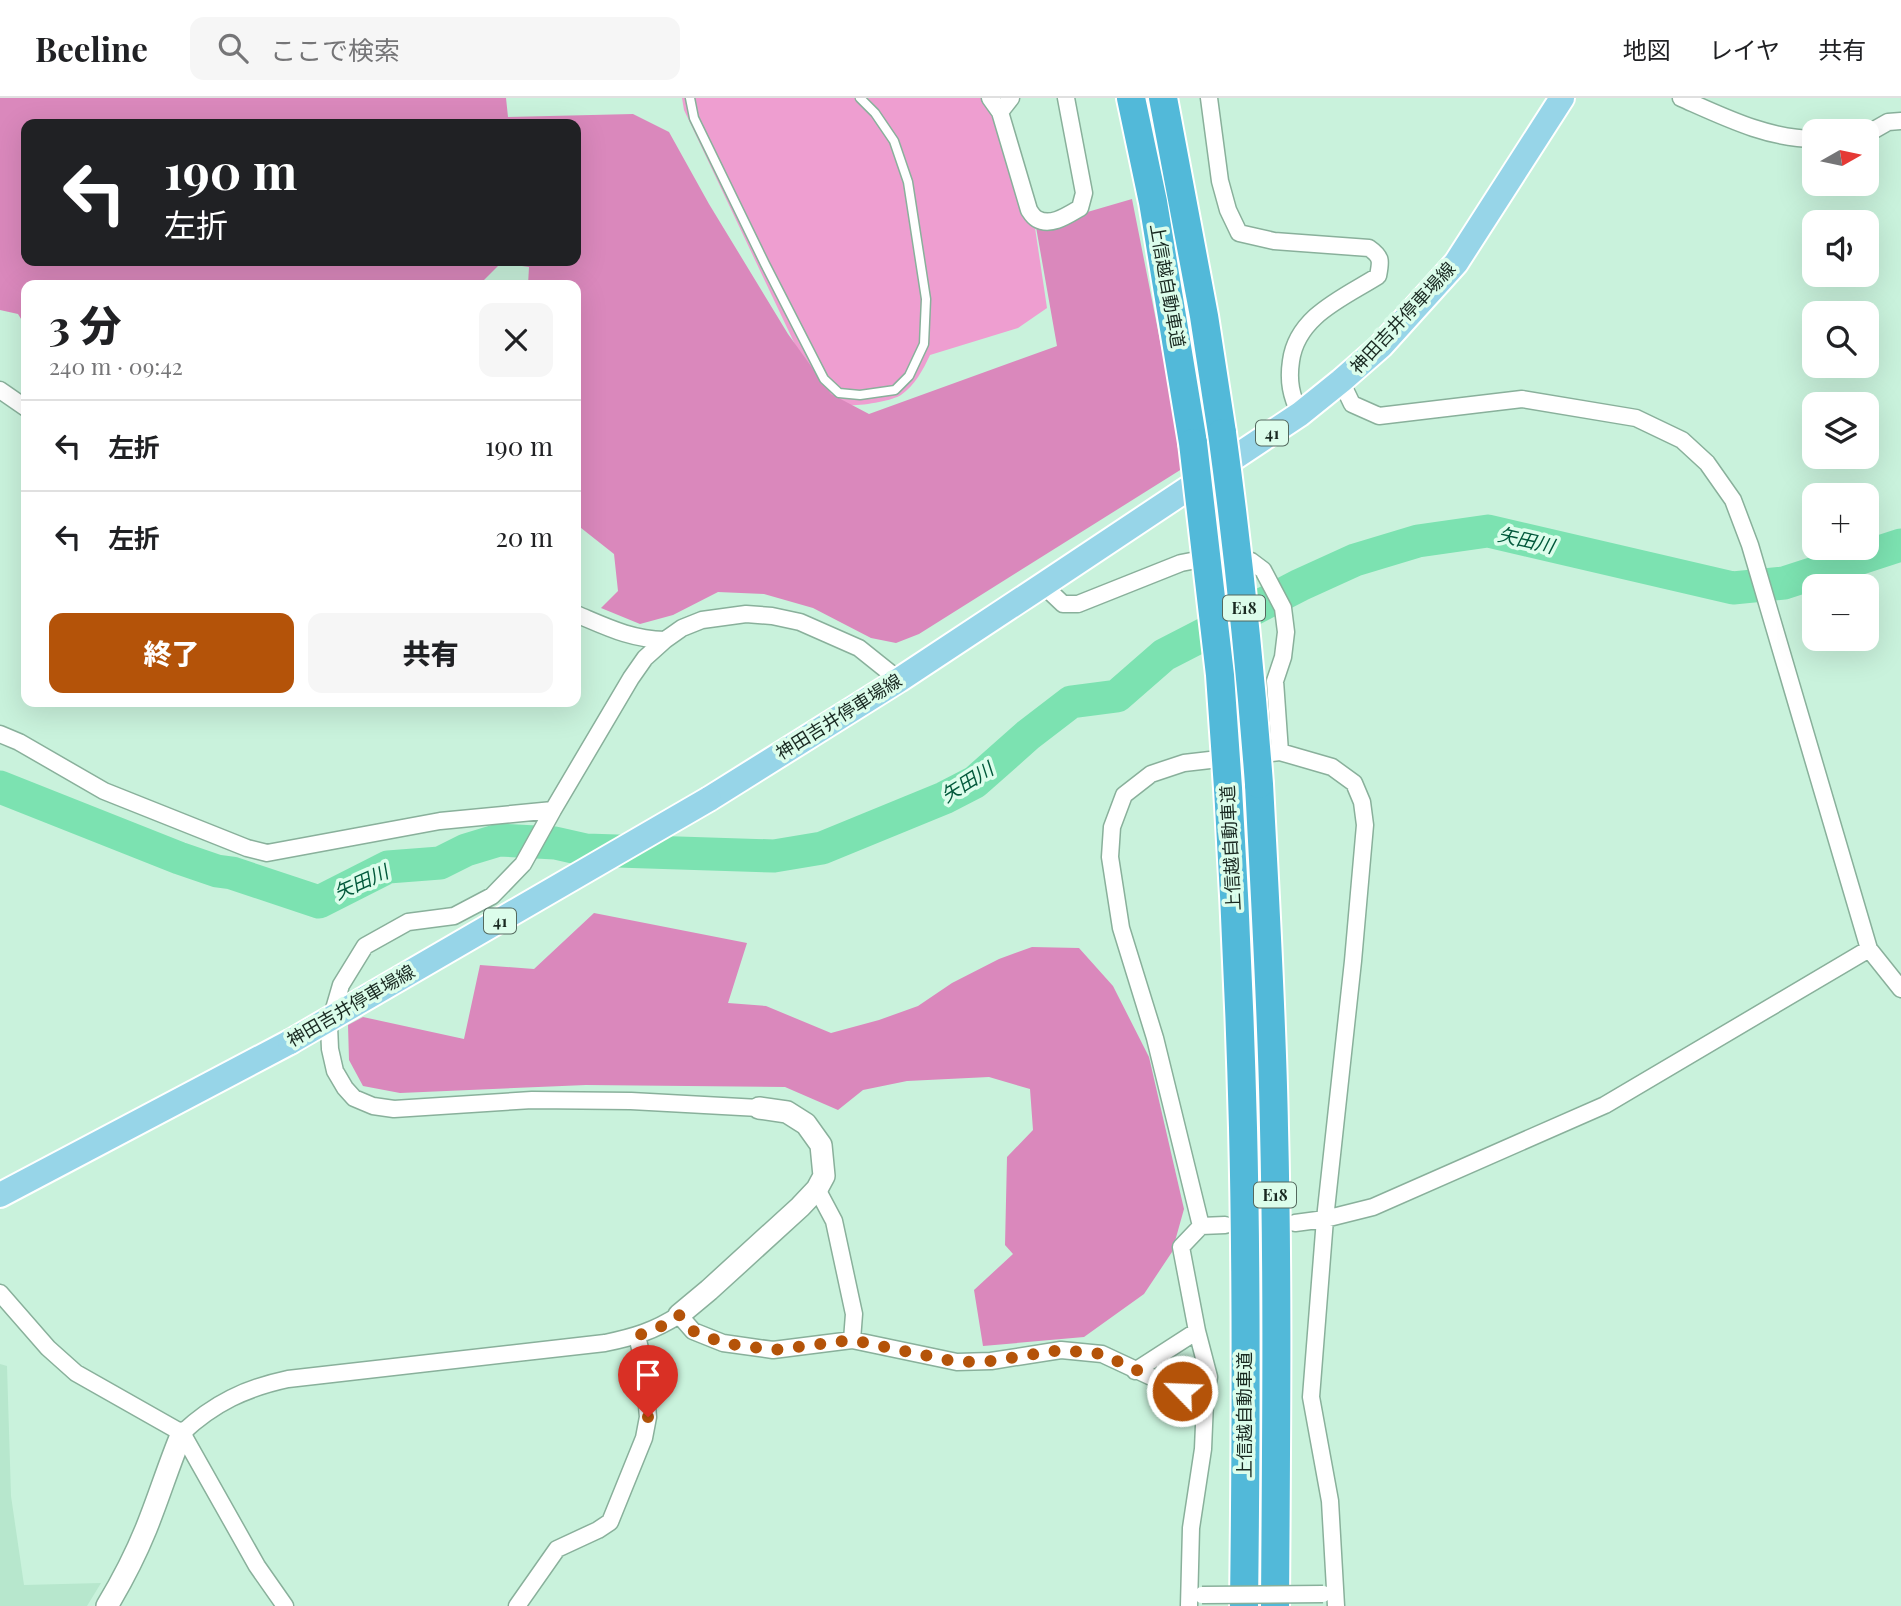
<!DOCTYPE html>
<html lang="ja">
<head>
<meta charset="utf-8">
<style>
	body { margin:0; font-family:"Playfair Display","Noto Sans JP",serif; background:#f6f6f6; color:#202124; height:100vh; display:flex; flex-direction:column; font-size:26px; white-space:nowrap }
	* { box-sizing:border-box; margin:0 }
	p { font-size:23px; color:#757577 }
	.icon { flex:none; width:38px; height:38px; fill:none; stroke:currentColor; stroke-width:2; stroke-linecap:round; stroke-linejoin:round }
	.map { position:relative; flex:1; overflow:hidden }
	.details { position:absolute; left:21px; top:182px; width:560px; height:427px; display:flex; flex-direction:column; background:#fff; border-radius:14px; box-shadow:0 7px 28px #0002 }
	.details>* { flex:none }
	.banner { position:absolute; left:21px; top:21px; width:560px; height:147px; border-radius:14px; box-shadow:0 7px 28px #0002; background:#202124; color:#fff; overflow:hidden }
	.needle { width:46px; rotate:81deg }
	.tools { position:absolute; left:1802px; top:21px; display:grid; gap:14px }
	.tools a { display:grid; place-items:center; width:77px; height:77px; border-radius:14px; background:#fff; box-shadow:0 7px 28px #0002; font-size:35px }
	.pin { position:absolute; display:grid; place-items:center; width:60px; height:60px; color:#fff; margin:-72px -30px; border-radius:50% 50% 50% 0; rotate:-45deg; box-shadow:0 0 7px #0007 }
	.pin .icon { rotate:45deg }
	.me { position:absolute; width:77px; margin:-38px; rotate:294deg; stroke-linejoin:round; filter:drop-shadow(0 0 5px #0008) }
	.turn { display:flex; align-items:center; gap:24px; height:147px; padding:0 28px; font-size:32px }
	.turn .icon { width:91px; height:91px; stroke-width:2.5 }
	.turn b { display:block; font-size:49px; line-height:60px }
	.round { display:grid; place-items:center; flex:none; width:74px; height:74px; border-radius:14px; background:#f6f6f6 }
	.head { display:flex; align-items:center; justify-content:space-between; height:119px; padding:0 28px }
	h1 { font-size:42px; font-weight:800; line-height:52px }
	.button { display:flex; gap:14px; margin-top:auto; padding:14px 28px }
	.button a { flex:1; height:80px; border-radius:14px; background:#b45309; color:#fff; font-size:28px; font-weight:800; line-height:80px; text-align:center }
	.button a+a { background:#f6f6f6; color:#202124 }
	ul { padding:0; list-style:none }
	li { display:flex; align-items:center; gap:21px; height:91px; padding:0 28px; border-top:2px solid #e0e0e0 }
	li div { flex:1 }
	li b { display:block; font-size:26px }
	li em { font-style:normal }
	header { display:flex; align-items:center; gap:42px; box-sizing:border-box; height:98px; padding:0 35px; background:#fff; border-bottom:2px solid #e0e0e0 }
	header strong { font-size:33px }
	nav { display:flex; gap:38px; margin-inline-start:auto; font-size:24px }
	.search { width:490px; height:63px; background:#f6f6f6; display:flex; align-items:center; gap:18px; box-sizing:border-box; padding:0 24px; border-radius:14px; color:#757577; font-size:26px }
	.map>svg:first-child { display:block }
</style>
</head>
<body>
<header>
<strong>Beeline</strong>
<div class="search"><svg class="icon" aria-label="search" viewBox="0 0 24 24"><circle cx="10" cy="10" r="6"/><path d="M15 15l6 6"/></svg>ここで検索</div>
<nav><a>地図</a><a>レイヤ</a><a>共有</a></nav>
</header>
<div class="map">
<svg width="1901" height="1508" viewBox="0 0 1901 1508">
	<rect width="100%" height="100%" fill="#c9f2dc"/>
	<path fill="#b7e7cd" d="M0 1266 7 1268 11 1398 24 1487 101 1485 87 1508H0Z"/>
	<path fill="#ee9ed0" d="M682 0H983L995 16 1034 123 1047 210 1018 230 930 257C923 272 915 287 901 297 890 304 847 311 835 305 825 300 816 284 809 276L684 12Z"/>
	<path fill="#da88bc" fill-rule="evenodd" d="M0 0H506L508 19 633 16 669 34 709 106 788 236 831 296 869 316 1057 248 1036 129 1132 101 1185 369 919 536 896 545 871 540 813 510 764 496 718 494 673 517 640 526 601 510 618 493 614 456 576 426V187H528L529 169 501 165 479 187H26V229L18 216 0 212ZM26 26H576V163H26Z
		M594 815 747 845 728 905 766 908 831 935 879 922 918 908 952 885 999 861 1032 849 1079 850 1113 888 1149 959 1184 1111 1172 1154 1144 1196 1084 1239 983 1248 974 1192 1013 1156 1005 1147 1007 1059 1033 1032 1030 991 989 979 907 983 863 992 838 1012 785 989 586 987 400 995 363 988 349 962 348 927 363 919 464 941 480 867 534 871Z"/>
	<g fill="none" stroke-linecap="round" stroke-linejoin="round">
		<path stroke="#7ce2b1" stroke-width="33" d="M0 689 179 760 217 773 232 775 319 804 388 769 440 765 466 752 499 742 555 745 586 752 774 758 822 750 944 700 975 684 1028 637 1071 604 1117 598 1164 557 1300 487 1355 462 1418 443 1488 433 1733 490 1784 485 1901 447"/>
		<defs>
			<path id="lane" d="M690 0 694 20 765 166 824 281 839 295 860 297 895 292 909 278 924 246 926 201 908 84 894 43 875 15 860 0"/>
			<path id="street" d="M990 0 1000 14 1029 112C1031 115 1033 119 1037 121 1051 129 1068 117 1080 110L1084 95 1066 0
				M1209 0 1220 83 1228 112 1239 135 1274 143 1369 150C1382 159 1381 163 1378 178 1343 200 1297 218 1291 263 1288 283 1291 298 1300 316
				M1681 0C1724 19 1768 41 1815 41
				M1000 14 1011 0
				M1867 36 1888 24 1901 23
				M1341 283 1352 306 1379 318 1522 301 1636 320 1682 342 1707 365 1733 402 1750 447 1869 851 1901 891
				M0 292 26 310
				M1043 487 1063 506H1078L1181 465 1212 459 1233 457 1251 463 1263 472 1283 510 1286 534 1283 559 1275 583 1280 654
				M576 516C607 529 630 541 665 542
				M0 636 19 644 104 693 247 750 267 755 440 723 553 712
				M759 1010 631 1003 532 1002 394 1011 373 1008 354 1000 345 990 335 973 330 951 329 928 341 887 365 848 408 824 454 818 492 798 523 766 553 712 631 580 645 560 665 542 682 530 702 522 746 516 772 518 800 524 859 550 899 582
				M817 1091 834 1123 854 1216 852 1242
				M1295 1125 1325 1121 1373 1109 1605 1007 1869 851
				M1201 1128 1155 940 1121 830 1110 759 1112 729 1124 697 1151 676 1184 665 1280 654 1332 669 1354 685 1362 704 1365 727 1353 863 1325 1121 1311 1299 1330 1403 1336 1508
				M0 1195 48 1250 76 1275 182 1335 257 1468 285 1508
				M1135 1273 1197 1233
				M182 1335C214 1305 246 1290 288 1281L605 1245C634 1239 654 1233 679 1217L693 1233 723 1245 773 1252 852 1242 957 1264 991 1263 1061 1252 1102 1256 1205 1304
				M517 1508 557 1451 598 1432 610 1424 644 1340 648 1319 643 1263 637 1238
				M1189 1508 1191 1430 1203 1351 1205 1304 1209 1279 1197 1233 1181 1149 1201 1128 1225 1127"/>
			<path id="secondary" d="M679 1217 709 1192 800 1109 817 1091 824 1078 821 1047 806 1026 787 1014 759 1010
				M107 1508C122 1483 135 1458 146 1431 159 1399 169 1366 182 1335"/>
			<path id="primary" d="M709 701 899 582 1043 487 1300 316 1341 283 1381 248 1456 165 1562 0
				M0 1097 290 944"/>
			<path id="highway" d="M1131 0 1153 104 1193 345
				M1163 0 1204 218 1222 335
				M1259 686C1265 801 1272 916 1274 1030 1278 1190 1276 1349 1275 1508
				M1228 690C1235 803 1240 916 1243 1030 1247 1189 1246 1349 1244 1508"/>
		</defs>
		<use href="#lane" stroke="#89b09b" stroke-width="11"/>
		<use href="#street" stroke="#89b09b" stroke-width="19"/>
		<use href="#secondary" stroke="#89b09b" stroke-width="24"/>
		<use href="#primary" stroke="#fff" stroke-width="28"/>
		<use href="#highway" stroke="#fff" stroke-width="32"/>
		<use href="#lane" stroke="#fff" stroke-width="8"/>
		<use href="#street" stroke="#fff" stroke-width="16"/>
		<use href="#secondary" stroke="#fff" stroke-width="21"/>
		<use href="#primary" stroke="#97d5e8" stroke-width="24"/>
		<use href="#highway" stroke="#52b9d9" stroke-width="28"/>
		<defs>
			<path id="street-bridge" d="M1202 1497 1323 1496"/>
			<path id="primary-bridge" d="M290 944 709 701"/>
			<path id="highway-bridge" d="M1222 335C1238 452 1250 568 1259 686
				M1193 345 1220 577 1228 690"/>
		</defs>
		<use href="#street-bridge" stroke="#89b09b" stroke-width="19" stroke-linecap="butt"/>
		<use href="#primary-bridge" stroke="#fff" stroke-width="28" stroke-linecap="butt"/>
		<use href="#highway-bridge" stroke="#fff" stroke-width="32" stroke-linecap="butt"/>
		<use href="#street-bridge" stroke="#fff" stroke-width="16"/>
		<use href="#primary-bridge" stroke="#97d5e8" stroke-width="24"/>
		<use href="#highway-bridge" stroke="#52b9d9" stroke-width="28"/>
	</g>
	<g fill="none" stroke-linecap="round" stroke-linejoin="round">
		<path stroke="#b45309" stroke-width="12" stroke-dasharray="0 21.6" d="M648 1319 643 1263 637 1238 660 1229 679 1217 693 1233 723 1245 773 1252 852 1242 957 1264 991 1263 1061 1252 1102 1256 1182 1293"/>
	</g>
	<g text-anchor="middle" stroke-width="7" stroke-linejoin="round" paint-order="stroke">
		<g fill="#dcfdeb" stroke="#54695e" stroke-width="2">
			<rect x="1256" y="322.5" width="32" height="25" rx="5"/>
			<rect x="1223" y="497.5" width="42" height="25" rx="5"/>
			<rect x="484" y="810.5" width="32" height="25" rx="5"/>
			<rect x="1254" y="1084.5" width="42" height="25" rx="5"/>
		</g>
		<g font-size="16" font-weight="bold" fill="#192921">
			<text x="1272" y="341">41</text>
			<text x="1244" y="516">E18</text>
			<text x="500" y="829">41</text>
			<text x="1275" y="1103">E18</text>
		</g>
		<g font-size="18" fill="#192921" stroke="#dcfdeb">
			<text transform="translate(1167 188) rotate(80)" y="6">上信越自動車道</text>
			<text transform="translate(1403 220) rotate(-47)" y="6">神田吉井停車場線</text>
			<text transform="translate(839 619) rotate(-32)" y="6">神田吉井停車場線</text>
			<text transform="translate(1231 750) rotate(-93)" y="6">上信越自動車道</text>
			<text transform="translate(351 908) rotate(-30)" y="6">神田吉井停車場線</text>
			<text transform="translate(1245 1317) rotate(-90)" y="6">上信越自動車道</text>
		</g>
		<g font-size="19" font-style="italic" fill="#02593b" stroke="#dcfdeb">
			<text transform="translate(1526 442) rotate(13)" y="7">矢田川</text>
			<text transform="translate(967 684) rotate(-32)" y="7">矢田川</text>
			<text transform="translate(361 784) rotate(-24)" y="7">矢田川</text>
		</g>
	</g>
</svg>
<div class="tools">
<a><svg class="needle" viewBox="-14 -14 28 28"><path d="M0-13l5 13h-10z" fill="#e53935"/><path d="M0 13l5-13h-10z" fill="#757577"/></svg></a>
<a><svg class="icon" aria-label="sound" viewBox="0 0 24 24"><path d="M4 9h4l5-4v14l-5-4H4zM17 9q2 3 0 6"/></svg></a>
<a><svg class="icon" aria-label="search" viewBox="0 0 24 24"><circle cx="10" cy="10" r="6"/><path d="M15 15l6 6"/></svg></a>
<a><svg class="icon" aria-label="layers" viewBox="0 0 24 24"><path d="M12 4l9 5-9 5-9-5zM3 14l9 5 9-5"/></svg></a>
<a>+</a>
<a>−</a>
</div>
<div class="pin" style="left:648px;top:1319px;background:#d93025"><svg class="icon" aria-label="arrive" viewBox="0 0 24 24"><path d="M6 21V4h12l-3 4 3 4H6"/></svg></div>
<svg class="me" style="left:1182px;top:1293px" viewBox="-20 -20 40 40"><circle r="17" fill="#b45309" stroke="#fff" stroke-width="3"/><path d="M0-11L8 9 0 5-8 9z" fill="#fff"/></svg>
<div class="banner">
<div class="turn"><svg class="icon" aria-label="left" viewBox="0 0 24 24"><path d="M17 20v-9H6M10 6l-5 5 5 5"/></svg><div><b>190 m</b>左折</div></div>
</div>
<section class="details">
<div class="head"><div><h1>3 分</h1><p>240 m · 09:42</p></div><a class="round"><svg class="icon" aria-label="close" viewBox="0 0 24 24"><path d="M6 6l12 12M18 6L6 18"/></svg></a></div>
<ul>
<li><svg class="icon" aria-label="left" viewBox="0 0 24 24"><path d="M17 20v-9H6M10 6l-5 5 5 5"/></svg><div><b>左折</b></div><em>190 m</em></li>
<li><svg class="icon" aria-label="left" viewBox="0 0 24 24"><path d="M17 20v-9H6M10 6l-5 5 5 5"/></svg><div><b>左折</b></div><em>20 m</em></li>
</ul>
<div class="button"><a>終了</a><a>共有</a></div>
</section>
</div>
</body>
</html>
